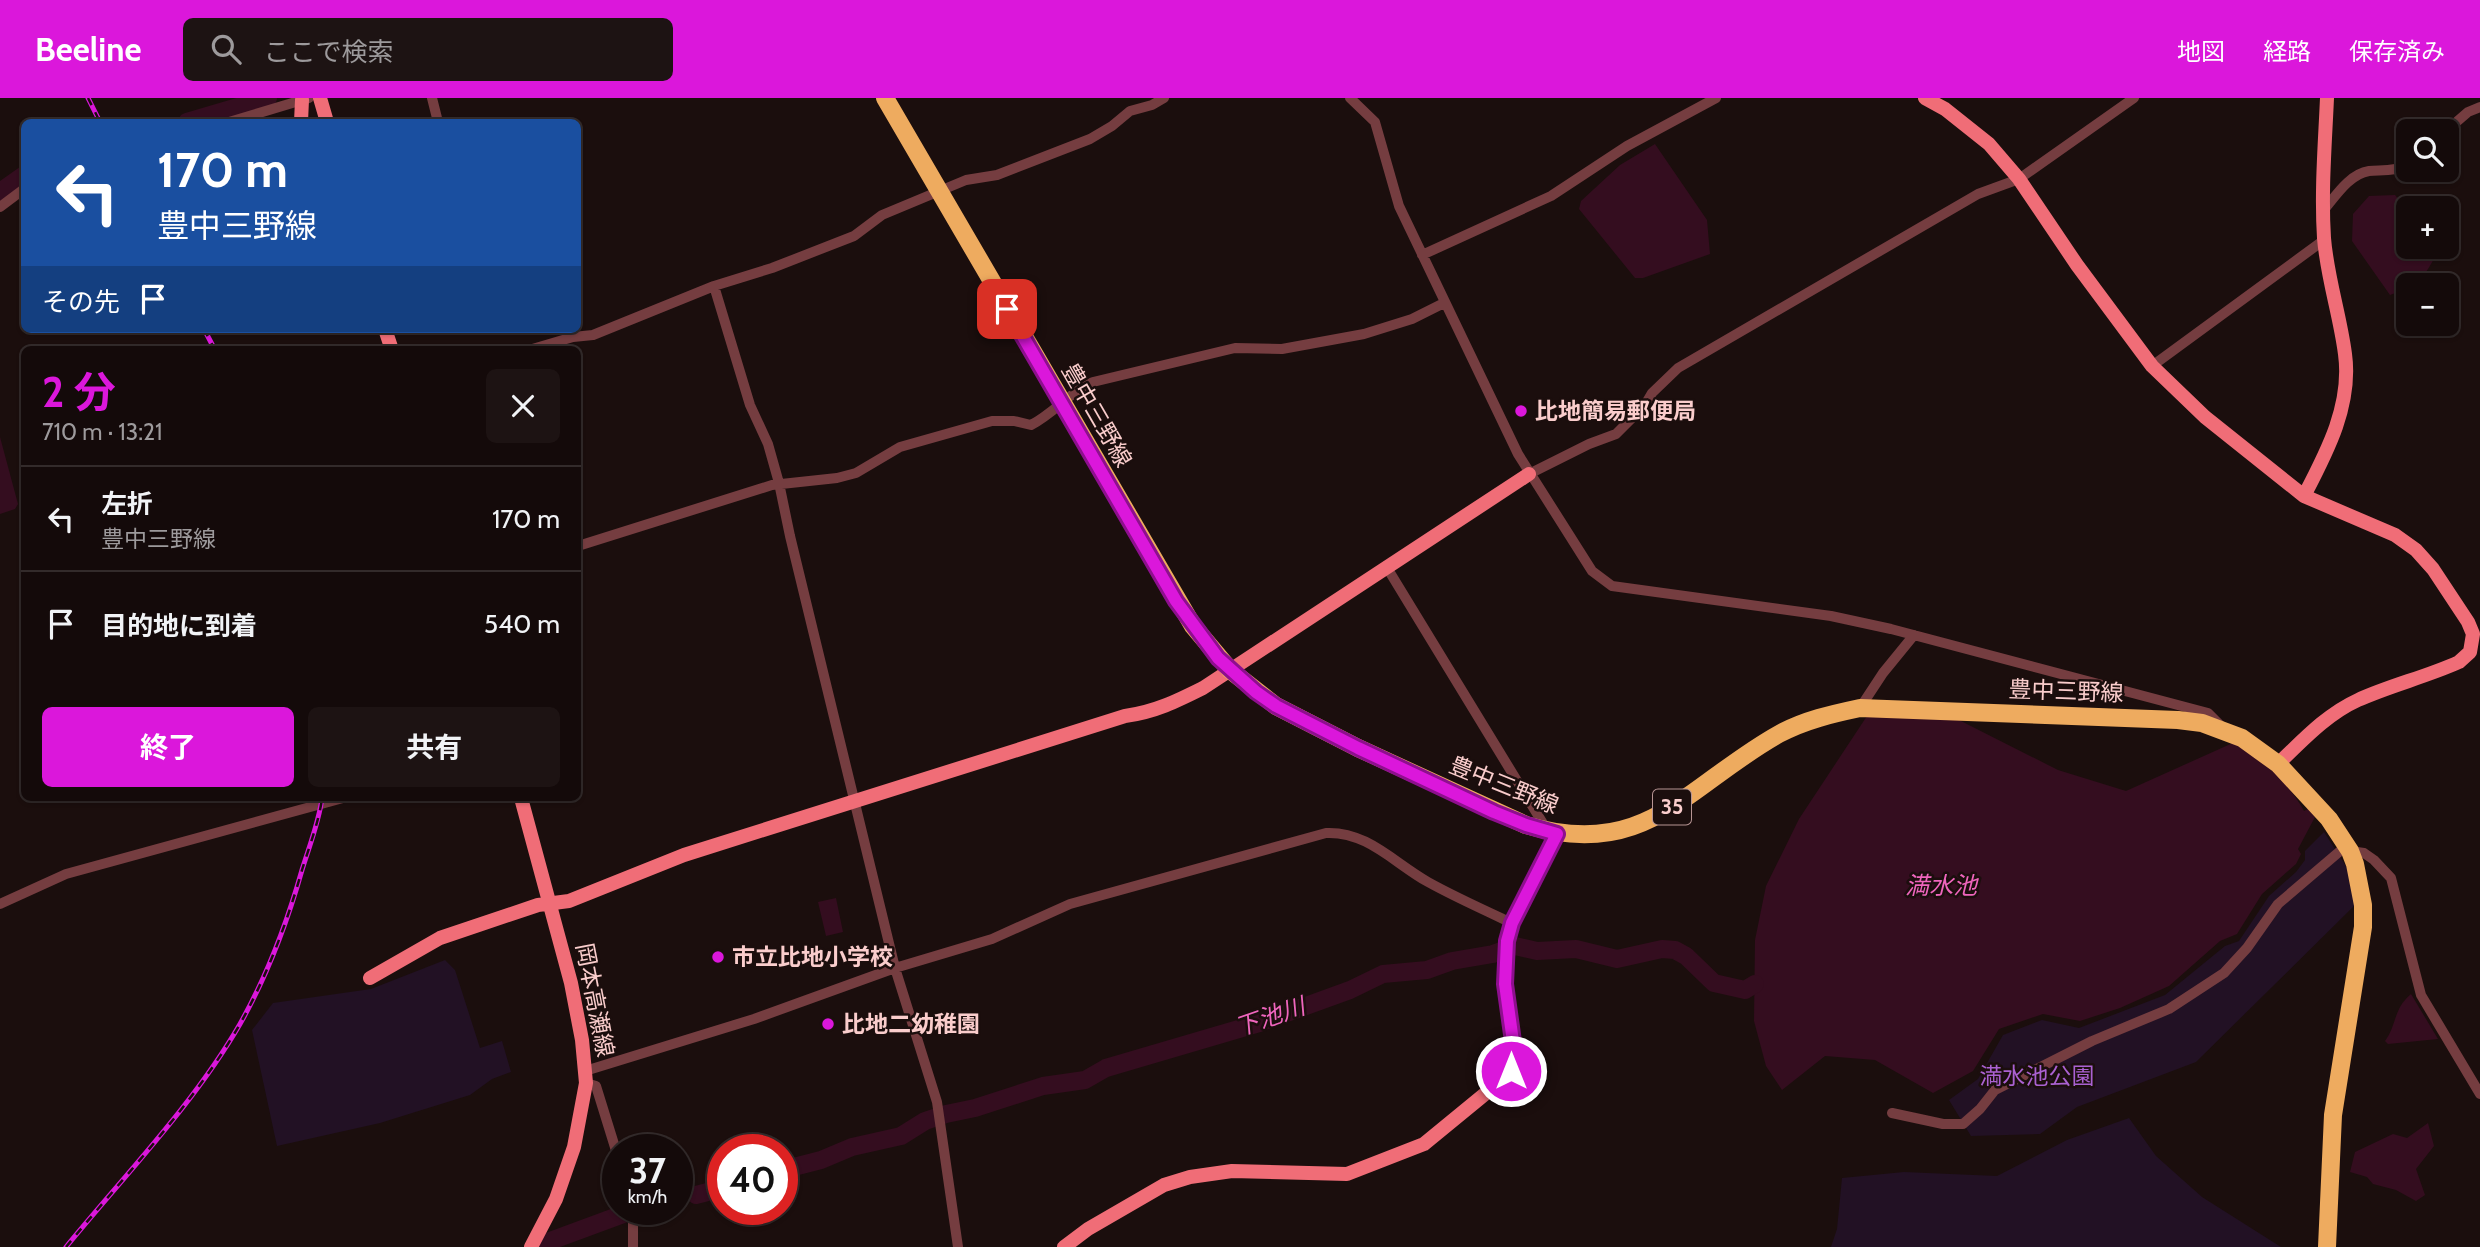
<!DOCTYPE html>
<html lang="ja">
<head>
<meta charset="utf-8">
<style>
	body { margin:0; font-family:Cabin,"Noto Sans JP",sans-serif; background:#1d1313; color:#f1f3f6; height:100vh; display:flex; flex-direction:column; font-size:26px; white-space:nowrap }
	* { box-sizing:border-box; margin:0 }
	p { font-size:23px; color:#9d9a9c }
	.icon { flex:none; width:38px; height:38px; fill:none; stroke:currentColor; stroke-width:2; stroke-linecap:round; stroke-linejoin:round }
	.map { position:relative; flex:1; overflow:hidden }
	.sheet { position:absolute; left:21px; top:248px; width:560px; height:455px; display:flex; flex-direction:column; background:#140a0a; border-radius:10px; box-shadow:0 2px 5px #0004,0 0 0 2px #332b2b }
	.sheet>* { flex:none }
	.guide { position:absolute; left:21px; top:21px; width:560px; height:214px; border-radius:10px; box-shadow:0 2px 5px #0004,0 0 0 2px #332b2b; background:#1a4fa0; color:#fff; overflow:hidden }
	.buttons { position:absolute; left:2396px; top:21px; display:grid; gap:14px }
	.buttons a { display:grid; place-items:center; width:63px; height:63px; border-radius:10px; background:#140a0a; box-shadow:0 2px 5px #0004,0 0 0 2px #332b2b; font-size:35px }
	.speed { position:absolute; left:602px; top:1036px; display:flex; gap:14px; font-size:35px; font-weight:700; text-align:center }
	.speed>* { display:grid; place-content:center; width:91px; height:91px; border-radius:50%; background:#140a0a; box-shadow:0 2px 5px #0004,0 0 0 2px #332b2b; line-height:1 }
	.speed small { font-size:18px; font-weight:400 }
	.speed .limit { border:10px solid #d22; background:#fff; color:#111 }
	.pin { position:absolute; display:grid; place-items:center; width:60px; height:60px; color:#fff; margin:-30px; border-radius:14px; box-shadow:0 4px 10px #0006 }
	.me { position:absolute; width:77px; margin:-38px; rotate:0deg; stroke-linejoin:round; filter:drop-shadow(0 0 5px #0008) }
	.turn { display:flex; align-items:center; gap:24px; height:147px; padding:0 21px; font-size:32px }
	.turn .icon { width:91px; height:91px; stroke-width:2.5 }
	.turn b { display:block; font-size:49px; line-height:60px }
	.then { display:flex; align-items:center; height:66px; padding:0 21px; background:#0003; gap:14px; font-size:26px }
	.round { display:grid; place-items:center; flex:none; width:74px; height:74px; border-radius:10px; background:#1d1313 }
	.headline { display:flex; align-items:center; justify-content:space-between; height:119px; padding:0 21px }
	h1 { font-size:42px; font-weight:700; line-height:52px; color:#db17db }
	.primary-button { display:flex; gap:14px; margin-top:auto; padding:14px 21px }
	.primary-button a { flex:1; height:80px; border-radius:10px; background:#db17db; color:#fff; font-size:28px; font-weight:700; line-height:80px; text-align:center }
	.primary-button a+a { background:#1d1313; color:#f1f3f6 }
	ul { padding:0; list-style:none }
	li { display:flex; align-items:center; gap:21px; height:105px; padding:0 21px; border-top:2px solid #332b2b }
	li div { flex:1 }
	li b { display:block; font-size:26px }
	li em { font-style:normal }
	header { display:flex; align-items:center; gap:42px; box-sizing:border-box; height:98px; padding:0 35px; background:#db17db; color:#fff }
	header strong { font-size:33px }
	nav { display:flex; gap:38px; margin-inline-start:auto; font-size:24px }
	.search { width:490px; height:63px; background:#1d1313; display:flex; align-items:center; gap:18px; box-sizing:border-box; padding:0 24px; border-radius:10px; color:#9d9a9c; font-size:26px }
	.map>svg:first-child { display:block }
</style>
</head>
<body>
<header>
<strong>Beeline</strong>
<div class="search"><svg class="icon" aria-label="search" viewBox="0 0 24 24"><circle cx="10" cy="10" r="6"/><path d="M15 15l6 6"/></svg>ここで検索</div>
<nav><a>地図</a><a>経路</a><a>保存済み</a></nav>
</header>
<div class="map">
<svg width="2480" height="1149" viewBox="0 0 2480 1149">
	<rect width="100%" height="100%" fill="#1b0e0d"/>
	<path fill="#221124" d="M2324 734 2351 776 2356 806 2196 964 2077 1009 2040 1036 1971 1038 1949 1002 1978 981 2003 937 2042 922 2079 930 2165 897 2225 848 2239 843 2269 798 2296 774 2305 762V753Z
		M445 862 455 872 480 950 502 943 511 974 492 981 470 997 380 1025 277 1048 252 932 273 905 371 891Z
		M2129 1020 2156 1058 2202 1099 2281 1149H1831L1837 1131 1842 1080 1904 1074 1997 1078 2067 1042Z"/>
	<path fill="#340d1f" d="M1655 46 1707 122 1710 156 1643 180H1635L1579 111 1581 103 1620 67Z
		M2395 97 2408 113V149H2429L2434 161C2427 172 2422 185 2408 187L2406 191 2390 197 2352 143 2353 116 2369 98Z
		M0 339 18 406 15 411 0 416Z
		M1867 618 1957 621 2058 672 2126 693 2235 644C2263 663 2288 683 2304 713L2310 710 2315 719 2298 751 2301 756 2296 766 2262 796 2237 836 2220 843 2169 888 2120 910 2080 923 2043 916 1999 931 1973 973 1933 995 1875 962 1825 958 1782 992 1766 968 1754 923 1755 842 1766 788 1799 721Z
		M836 800 843 834 826 838 818 804Z
		M2411 896 2438 941 2388 946 2385 943C2397 927 2393 911 2411 896Z
		M2428 1025 2434 1048 2416 1071 2425 1097 2416 1103 2396 1092 2373 1086 2367 1079 2350 1074 2355 1054 2393 1036 2407 1040Z"/>
	<g fill="none" stroke-linecap="round" stroke-linejoin="round">
		<path stroke="#340d1f" stroke-width="18" d="M187 24 268 0
			M0 94 24 77
			M782 1072 821 1062 852 1049 901 1038 925 1023 946 1016 975 1010 1043 988 1085 982 1106 970 1259 925 1350 892 1383 876 1427 872 1452 863 1493 856 1515 848 1537 853 1576 851 1617 861 1662 851 1675 852 1686 858 1714 885 1745 892 1755 886
			M696 1097 723 1090
			M534 1149 626 1115"/>
		<path stroke="#753d40" stroke-width="10" d="M432 0 438 24
			M1350 0 1375 24 1399 108 1518 356 1592 473 1612 488 1831 518 1891 531 2208 615 2223 630
			M229 24 309 0
			M2446 33 2468 14 2480 9
			M0 109 24 91
			M2323 113C2335 99 2349 76 2369 73 2382 72 2395 73 2408 68
			M1422 157 1551 98 1627 48 1716 0
			M714 188 750 307 768 346 779 385 790 438 895 870 992 841 1070 806 1326 735C1367 733 1394 765 1428 784 1455 799 1484 812 1512 825
			M529 252 573 239 593 237 714 188 772 170 854 138 882 117 966 82 997 77 1090 41 1112 28 1130 13 1152 7 1164 0
			M2152 268 2324 142
			M1529 376 1589 346 1616 336 1645 307 1652 295 1678 270 1978 96 2019 81 2134 0
			M578 448 772 387 837 380 856 375 900 349 992 323H1014L1031 327C1054 315 1070 294 1093 284L1235 250 1282 251 1364 236 1412 221 1444 205
			M1386 468 1547 732
			M1860 610 1883 575 1914 537
			M2350 753 2364 755 2374 762 2391 780 2421 897 2480 996
			M0 806 66 776 343 700
			M585 973 754 921 895 870 937 1004 958 1149
			M586 985 596 988 618 1059
			M1892 1015 1943 1026H1963L1980 1011 1995 992 2092 943 2169 911 2224 875 2247 850 2278 806 2346 748
			M633 1149V1111"/>
		<path stroke="#f06d77" stroke-width="14" d="M320 0 327 24
			M1925 0 1945 11 1989 46 2019 81 2077 167 2152 268 2205 319 2304 398 2395 437 2416 452 2433 471 2468 524 2473 536 2470 554 2459 564C2426 579 2391 587 2358 602 2327 616 2303 642 2278 666
			M301 24 302 2
			M385 231 392 252
			M2304 398C2327 354 2352 307 2345 256 2340 217 2327 179 2324 140 2321 93 2325 46 2327 0
			M521 700 571 885 582 942 586 985 574 1049 556 1101 531 1149
			M370 880 440 840 538 807 569 803 684 757 1125 618C1155 614 1177 603 1203 590L1529 376
			M1064 1149 1088 1131 1164 1087 1190 1079 1232 1073 1347 1076 1424 1046 1502 982 1511 973 1515 958 1505 886 1507 843 1512 825 1557 736"/>
		<path stroke="#eeab5f" stroke-width="18" d="M885 0 1193 528 1230 572 1276 608 1358 650 1526 727C1646 763 1686 688 1779 636 1805 622 1832 616 1860 610L2178 622 2202 625 2242 640 2278 666 2329 721 2350 753 2355 766 2363 807V829L2333 1017 2327 1149"/>
		<defs>
			<path id="rail" d="M88 0 100 24
				M204 231 215 252
				M66 1149C124 1078 194 1006 240 926 267 878 287 825 302 772 309 749 319 724 322 700"/>
		</defs>
		<use href="#rail" stroke="#db17db" stroke-width="5"/>
		<use href="#rail" stroke="#1b0e0d" stroke-width="2.5" stroke-dasharray="8" stroke-linecap="butt"/>
	</g>
	<g fill="none" stroke-linecap="round" stroke-linejoin="round">
		<defs>
			<path id="route" d="M1007 211 1176 503 1218 560 1256 594 1276 608 1358 650 1494 714 1526 727 1557 736 1512 825 1507 843 1505 886 1515 958 1511 973"/>
		</defs>
		<use href="#route" stroke="#8e0f8e" stroke-width="18"/>
		<use href="#route" stroke="#db17db" stroke-width="12"/>
	</g>
	<g fill="#db17db" stroke="#1b0e0d" stroke-width="2.5">
		<circle cx="1521" cy="313" r="7"/>
		<circle cx="718" cy="859" r="7"/>
		<circle cx="828" cy="926" r="7"/>
	</g>
	<g text-anchor="middle" stroke-width="5" stroke-linejoin="round" paint-order="stroke">
		<rect fill="#1b0e0d" stroke="#b79493" stroke-width="2" x="1653" y="691.5" width="38" height="35" rx="5"/>
		<g font-size="21" font-weight="bold" fill="#facdcc">
			<text x="1672" y="716">35</text>
		</g>
		<g font-size="23" font-weight="bold" fill="#facdcc" stroke="#1b0e0d" text-anchor="start">
			<text x="1535" y="321">比地簡易郵便局</text>
			<text x="732" y="867">市立比地小学校</text>
			<text x="842" y="934">比地二幼稚園</text>
		</g>
		<g font-size="23" fill="#facdcc" stroke="#1b0e0d">
			<text transform="translate(1097 317) rotate(60)" y="8">豊中三野線</text>
			<text transform="translate(2066 593) rotate(2)" y="8">豊中三野線</text>
			<text transform="translate(1504 687) rotate(22)" y="8">豊中三野線</text>
			<text transform="translate(595 902) rotate(79)" y="8">岡本高瀬線</text>
		</g>
		<g font-size="23" fill="#aa61d1" stroke="#1b0e0d">
			<text x="2037" y="986">満水池公園</text>
		</g>
		<g font-size="24" font-style="italic" fill="#ef65bd" stroke="#1b0e0d">
			<text x="1941" y="796">満水池</text>
			<text transform="translate(1270 919) rotate(-19)" y="8">下池川</text>
		</g>
	</g>
</svg>
<div class="buttons">
<a><svg class="icon" aria-label="search" viewBox="0 0 24 24"><circle cx="10" cy="10" r="6"/><path d="M15 15l6 6"/></svg></a>
<a>+</a>
<a>−</a>
</div>
<div class="speed"><div>37<small>km/h</small></div><div class="limit">40</div></div>
<div class="pin" style="left:1007px;top:211px;background:#d93025"><svg class="icon" aria-label="arrive" viewBox="0 0 24 24"><path d="M6 21V4h12l-3 4 3 4H6"/></svg></div>
<svg class="me" style="left:1511px;top:973px" viewBox="-20 -20 40 40"><circle r="17" fill="#db17db" stroke="#fff" stroke-width="3"/><path d="M0-11L8 9 0 5-8 9z" fill="#fff"/></svg>
<div class="guide">
<div class="turn"><svg class="icon" aria-label="left" viewBox="0 0 24 24"><path d="M17 20v-9H6M10 6l-5 5 5 5"/></svg><div><b>170 m</b>豊中三野線</div></div>
<div class="then">その先<svg class="icon" aria-label="arrive" viewBox="0 0 24 24"><path d="M6 21V4h12l-3 4 3 4H6"/></svg></div>
</div>
<section class="sheet">
<div class="headline"><div><h1>2 分</h1><p>710 m · 13:21</p></div><a class="round"><svg class="icon" aria-label="close" viewBox="0 0 24 24"><path d="M6 6l12 12M18 6L6 18"/></svg></a></div>
<ul>
<li><svg class="icon" aria-label="left" viewBox="0 0 24 24"><path d="M17 20v-9H6M10 6l-5 5 5 5"/></svg><div><b>左折</b><p>豊中三野線</p></div><em>170 m</em></li>
<li><svg class="icon" aria-label="arrive" viewBox="0 0 24 24"><path d="M6 21V4h12l-3 4 3 4H6"/></svg><div><b>目的地に到着</b></div><em>540 m</em></li>
</ul>
<div class="primary-button"><a>終了</a><a>共有</a></div>
</section>
</div>
</body>
</html>
